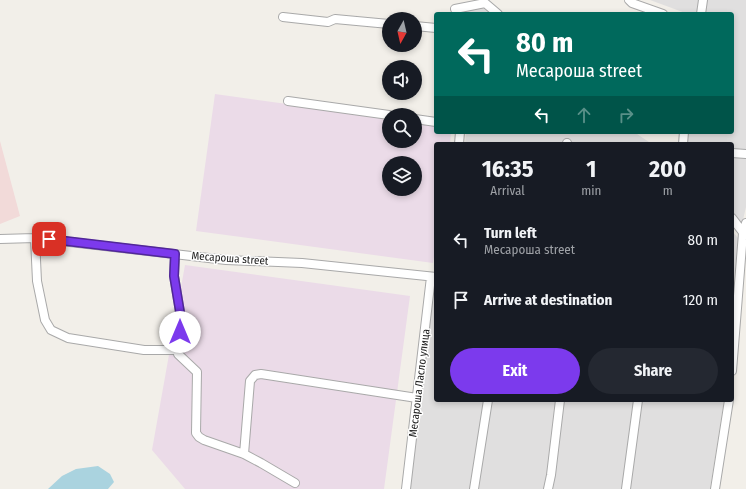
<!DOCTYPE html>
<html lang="en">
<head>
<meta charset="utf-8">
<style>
	body { margin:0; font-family:"Fira Sans Condensed",sans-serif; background:#242831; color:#f1f3f6; height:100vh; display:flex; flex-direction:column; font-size:15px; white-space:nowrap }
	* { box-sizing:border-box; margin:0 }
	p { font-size:13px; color:#9ea1a6 }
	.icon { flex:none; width:22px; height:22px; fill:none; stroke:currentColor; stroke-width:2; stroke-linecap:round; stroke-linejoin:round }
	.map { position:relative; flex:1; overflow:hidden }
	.sheet { position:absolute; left:434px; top:142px; width:300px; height:260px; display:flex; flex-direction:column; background:#171b24; border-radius:4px; box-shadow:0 2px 6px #0003 }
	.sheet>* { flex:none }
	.guide { position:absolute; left:434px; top:12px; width:300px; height:122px; border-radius:4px; box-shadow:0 2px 6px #0003; background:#00695c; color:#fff; overflow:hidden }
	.needle { width:26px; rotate:188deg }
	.buttons { position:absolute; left:382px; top:12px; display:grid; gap:8px }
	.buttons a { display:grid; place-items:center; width:40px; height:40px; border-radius:50%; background:#171b24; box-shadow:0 2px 6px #0003; font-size:20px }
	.pin { position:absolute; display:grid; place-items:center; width:34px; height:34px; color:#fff; margin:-17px; border-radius:8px; box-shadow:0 2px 6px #0006 }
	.me { position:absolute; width:44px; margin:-22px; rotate:0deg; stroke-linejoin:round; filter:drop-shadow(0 0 3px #0008) }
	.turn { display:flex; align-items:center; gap:14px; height:84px; padding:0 16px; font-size:18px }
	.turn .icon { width:52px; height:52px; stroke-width:2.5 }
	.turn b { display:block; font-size:28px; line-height:34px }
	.lanes { display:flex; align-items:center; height:38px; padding:0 16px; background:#0003; justify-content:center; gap:20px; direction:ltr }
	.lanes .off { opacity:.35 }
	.eta { display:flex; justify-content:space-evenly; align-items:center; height:68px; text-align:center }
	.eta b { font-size:24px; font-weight:700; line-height:28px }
	.primary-button { display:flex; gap:8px; margin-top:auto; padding:8px 16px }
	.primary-button a { flex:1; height:46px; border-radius:24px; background:#7c3aed; color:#fff; font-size:16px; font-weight:700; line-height:46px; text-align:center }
	.primary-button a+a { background:#242831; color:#f1f3f6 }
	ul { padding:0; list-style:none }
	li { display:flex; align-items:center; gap:12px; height:60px; padding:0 16px }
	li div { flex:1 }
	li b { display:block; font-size:15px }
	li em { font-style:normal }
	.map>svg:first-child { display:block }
</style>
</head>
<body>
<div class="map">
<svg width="746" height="489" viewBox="0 0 746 489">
	<rect width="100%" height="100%" fill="#f2efe9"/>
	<path fill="#e0dfdf" d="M650 0H746V207L742 224 732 212V144H678L679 132H732V14H688Z
		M482 7 490 14H460V13Z
		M466 132H634L652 144H465Z
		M732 231 738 238 732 306Z
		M436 276V400H724L710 489H409L434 280Z"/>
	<path fill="#f2dad9" d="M0 141 20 216 0 224Z"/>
	<path fill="#ebdbe8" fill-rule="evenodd" d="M215 94 389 118V141H415V122L436 125V132H451L450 144H436V243L433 263 196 231ZM389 163H415V189H389Z
		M185 265 410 296 384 489H185L152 450Z"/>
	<path fill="#aad3df" d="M98 466 110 474 114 482 108 489H48L62 476 76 469Z"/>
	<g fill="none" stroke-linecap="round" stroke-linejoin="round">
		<defs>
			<path id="minor" d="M629 0 632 3 663 14
				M455 9 485 3 498 14
				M701 14 703 0
				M283 17 328 22 335 19 389 24
				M415 26 436 28
				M288 101 389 115
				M415 119 436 122
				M459 144 460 132
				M567 144V143
				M683 144 684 132
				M732 153 746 154
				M732 218 745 235
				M35 238 37 281 45 320 51 330 68 338 144 350H178
				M0 239 35 238 226 260 302 263 436 277
				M175 254 174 276 182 324 179 340 178 354 197 372 196 433 199 437 204 440 244 454 261 463 295 483
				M732 371 743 233 746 223
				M244 454 250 381 255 375 261 374 417 398
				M406 489 431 277
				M474 489 488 400
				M548 489 551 475 560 400
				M626 489 638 400
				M715 489 729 400"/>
		</defs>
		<use href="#minor" stroke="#a9a9a9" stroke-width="10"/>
		<use href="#minor" stroke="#fff" stroke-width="8"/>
	</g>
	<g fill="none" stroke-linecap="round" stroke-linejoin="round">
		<defs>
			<path id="route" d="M49 239 175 254 174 276 182 324 180 332"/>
		</defs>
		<use href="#route" stroke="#51269a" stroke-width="10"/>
		<use href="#route" stroke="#7c3aed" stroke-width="7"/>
	</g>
	<g text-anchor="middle" stroke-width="3" stroke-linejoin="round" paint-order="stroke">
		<g font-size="11" fill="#222" stroke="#fff">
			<text transform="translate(230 258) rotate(4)" y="4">Месароша street</text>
			<text transform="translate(419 383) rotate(-83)" y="4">Месароша Ласло улица</text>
		</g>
	</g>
</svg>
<div class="buttons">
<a><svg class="needle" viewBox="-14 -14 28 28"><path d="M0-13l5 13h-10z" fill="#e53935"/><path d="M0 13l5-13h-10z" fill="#9ea1a6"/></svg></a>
<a><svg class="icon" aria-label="sound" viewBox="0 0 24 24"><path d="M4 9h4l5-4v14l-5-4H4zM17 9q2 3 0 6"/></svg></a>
<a><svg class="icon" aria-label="search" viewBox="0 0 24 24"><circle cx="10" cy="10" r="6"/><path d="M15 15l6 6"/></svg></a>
<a><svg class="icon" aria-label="layers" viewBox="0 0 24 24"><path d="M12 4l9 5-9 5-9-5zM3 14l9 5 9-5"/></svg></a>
</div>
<div class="pin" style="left:49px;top:239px;background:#d93025"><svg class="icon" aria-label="arrive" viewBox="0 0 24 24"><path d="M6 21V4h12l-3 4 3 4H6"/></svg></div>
<svg class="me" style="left:180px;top:332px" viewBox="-20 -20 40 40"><circle r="19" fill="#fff"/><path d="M0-13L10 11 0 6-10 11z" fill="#7c3aed"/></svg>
<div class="guide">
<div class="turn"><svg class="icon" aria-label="left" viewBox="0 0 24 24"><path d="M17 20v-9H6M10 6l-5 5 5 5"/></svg><div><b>80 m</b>Месароша street</div></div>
<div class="lanes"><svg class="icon" aria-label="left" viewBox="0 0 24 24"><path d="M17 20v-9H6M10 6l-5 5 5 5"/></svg><svg class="icon off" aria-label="ahead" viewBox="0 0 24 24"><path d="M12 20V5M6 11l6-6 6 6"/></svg><svg class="icon off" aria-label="right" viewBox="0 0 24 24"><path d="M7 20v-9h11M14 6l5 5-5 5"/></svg></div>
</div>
<section class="sheet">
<div class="eta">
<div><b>16:35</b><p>Arrival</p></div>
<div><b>1</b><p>min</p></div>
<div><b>200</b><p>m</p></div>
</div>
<ul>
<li><svg class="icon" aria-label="left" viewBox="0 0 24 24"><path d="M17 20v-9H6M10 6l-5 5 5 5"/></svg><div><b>Turn left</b><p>Месароша street</p></div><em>80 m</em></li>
<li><svg class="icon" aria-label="arrive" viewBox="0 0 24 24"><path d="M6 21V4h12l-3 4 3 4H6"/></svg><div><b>Arrive at destination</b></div><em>120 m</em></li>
</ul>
<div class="primary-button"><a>Exit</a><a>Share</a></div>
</section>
</div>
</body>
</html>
